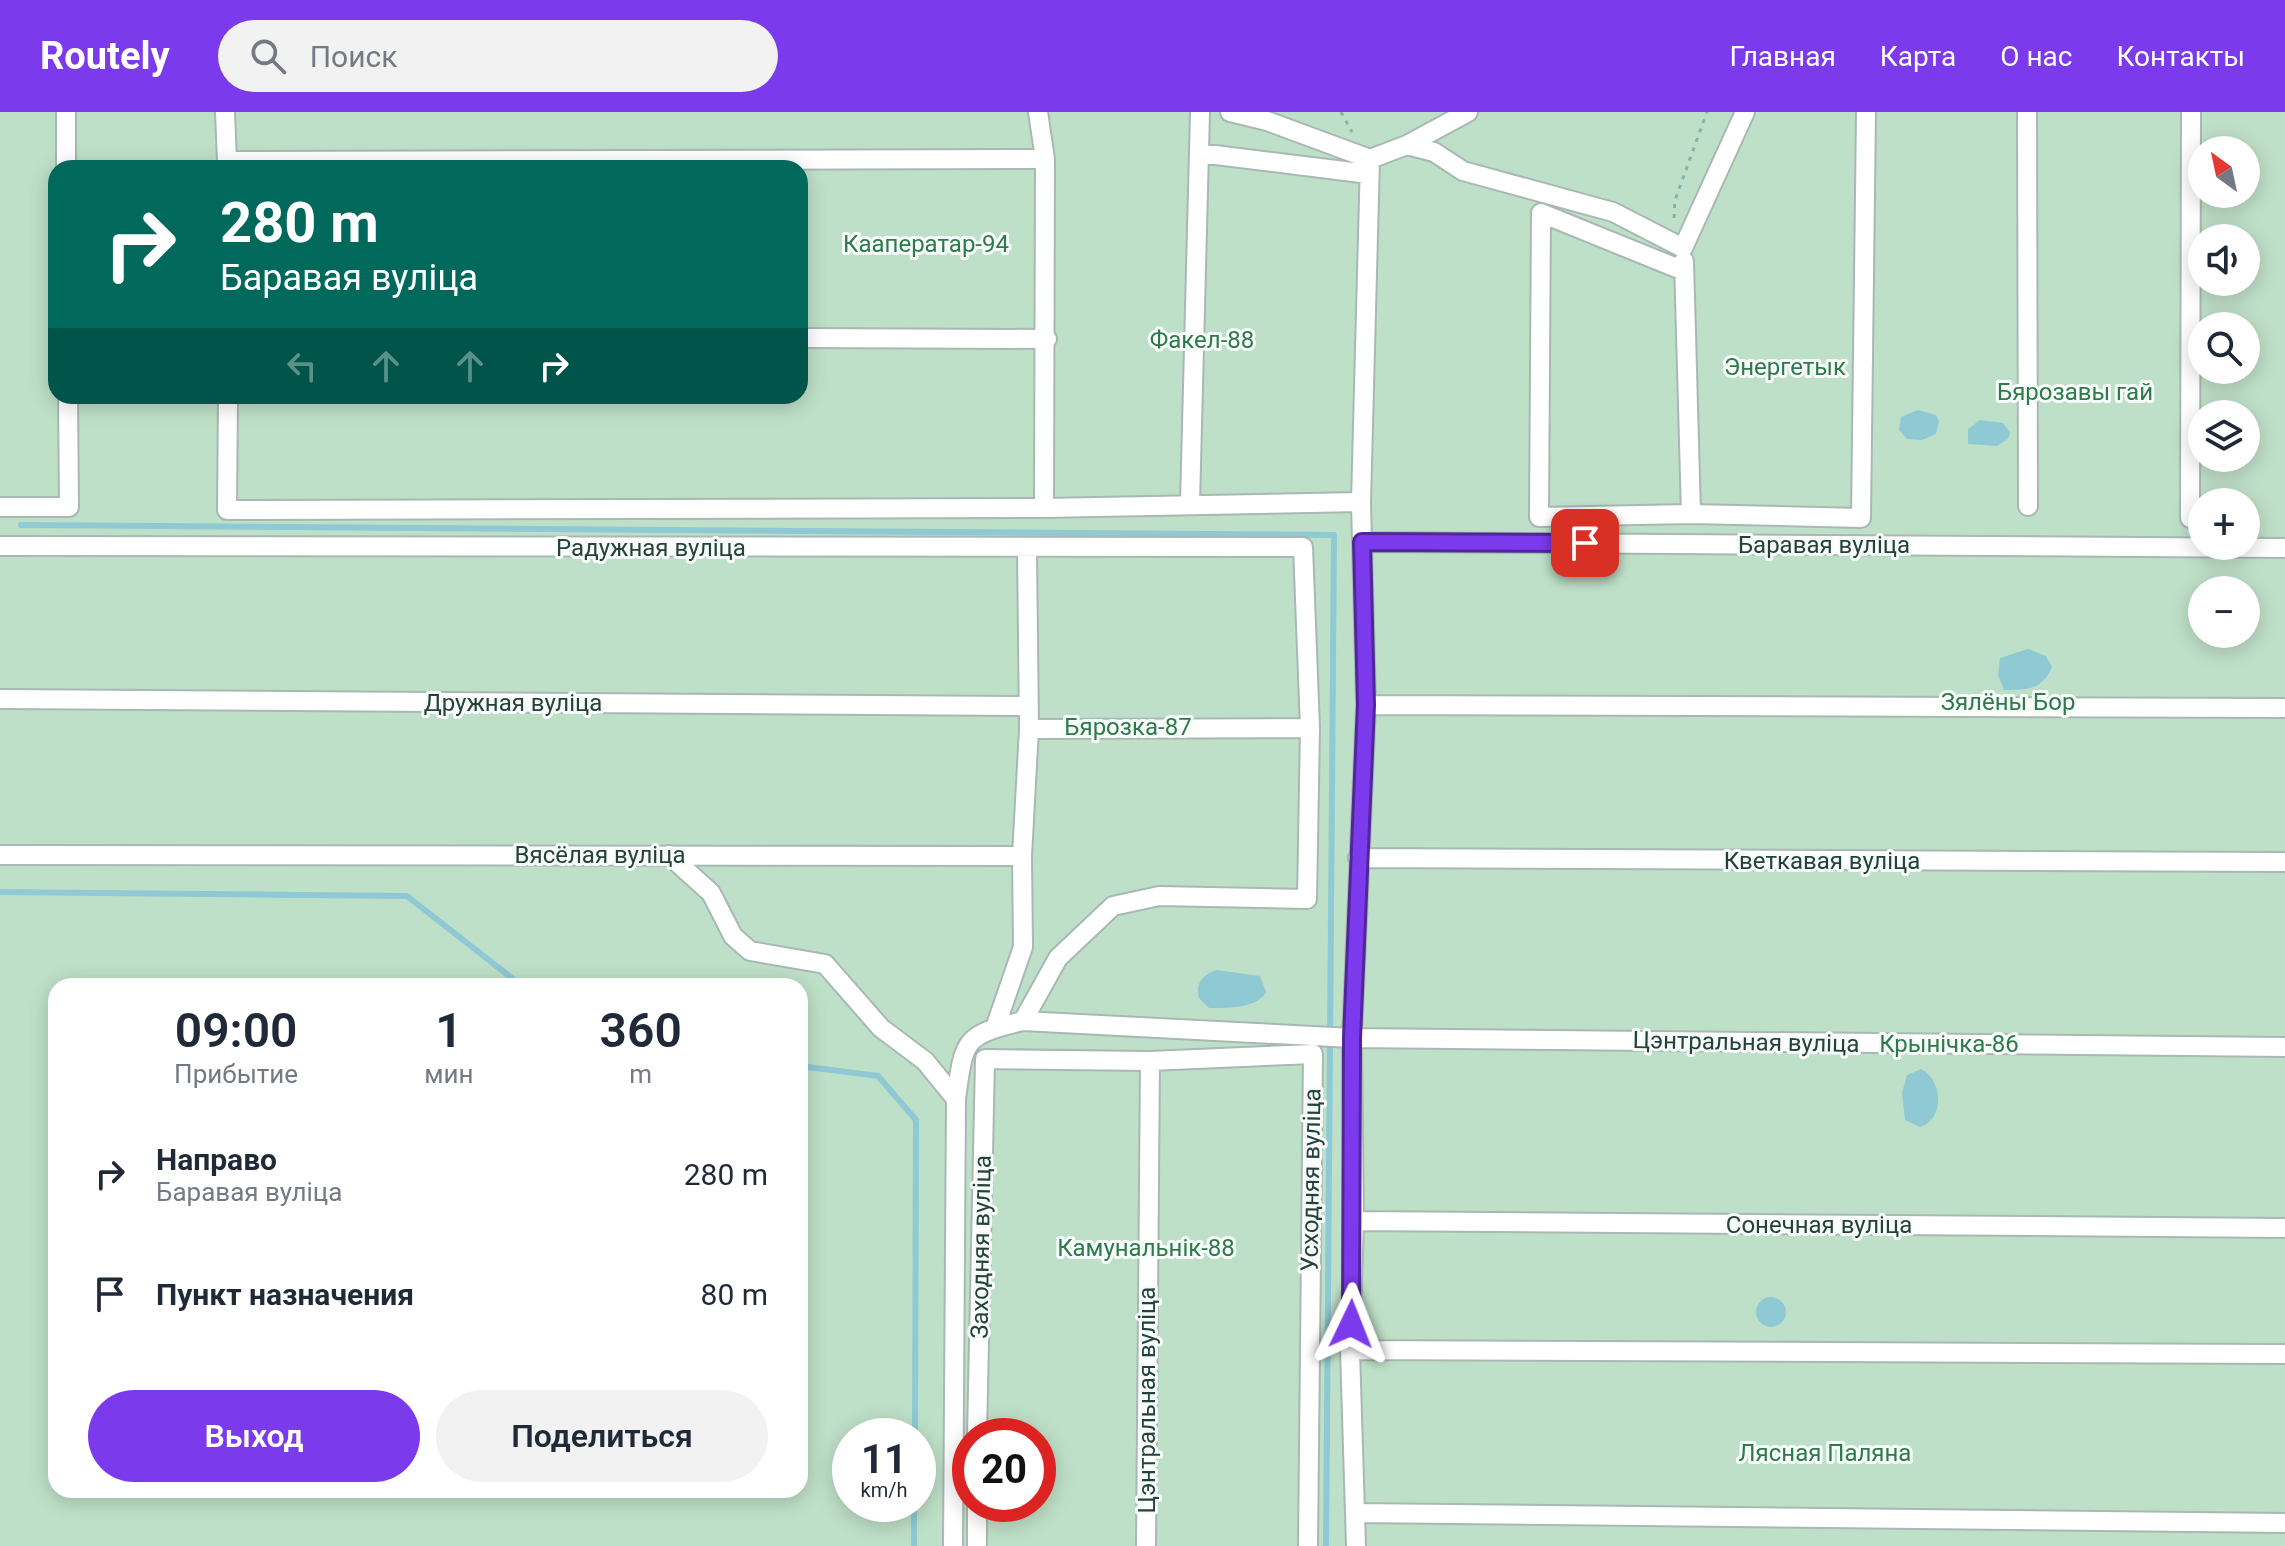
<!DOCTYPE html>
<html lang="ru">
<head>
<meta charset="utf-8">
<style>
	body { margin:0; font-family:Roboto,sans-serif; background:#f2f2f3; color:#1f2937; height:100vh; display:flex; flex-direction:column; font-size:30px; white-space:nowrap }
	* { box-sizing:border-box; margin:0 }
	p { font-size:26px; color:#747a83 }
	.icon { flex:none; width:44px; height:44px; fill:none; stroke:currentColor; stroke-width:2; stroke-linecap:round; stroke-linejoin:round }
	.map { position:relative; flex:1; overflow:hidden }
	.drawer { position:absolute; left:48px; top:866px; width:760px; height:520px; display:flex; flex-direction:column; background:#fff; border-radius:24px; box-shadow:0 4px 20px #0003 }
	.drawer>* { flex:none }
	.top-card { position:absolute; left:48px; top:48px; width:760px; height:244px; border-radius:24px; box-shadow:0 4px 20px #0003; background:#00695c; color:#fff; overflow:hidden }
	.needle { width:52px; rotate:327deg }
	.fabs { position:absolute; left:2188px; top:24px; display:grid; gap:16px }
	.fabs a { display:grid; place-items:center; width:72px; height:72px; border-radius:50%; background:#fff; box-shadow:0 4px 20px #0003; font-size:40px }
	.speed { position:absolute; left:832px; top:1306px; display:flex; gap:16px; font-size:40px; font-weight:700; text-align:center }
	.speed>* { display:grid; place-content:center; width:104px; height:104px; border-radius:50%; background:#fff; box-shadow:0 4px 20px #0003; line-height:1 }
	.speed small { font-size:20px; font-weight:400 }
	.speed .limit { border:12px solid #d22; background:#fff; color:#111 }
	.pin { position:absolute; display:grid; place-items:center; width:68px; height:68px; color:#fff; margin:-34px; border-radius:16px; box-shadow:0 4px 12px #0006 }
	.me { position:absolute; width:88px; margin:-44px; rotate:2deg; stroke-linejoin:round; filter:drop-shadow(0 0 6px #0008) }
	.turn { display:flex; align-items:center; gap:28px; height:168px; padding:0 40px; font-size:36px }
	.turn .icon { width:104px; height:104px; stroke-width:2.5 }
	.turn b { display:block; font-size:56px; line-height:68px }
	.lanes { display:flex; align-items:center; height:76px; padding:0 40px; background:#0003; justify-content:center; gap:40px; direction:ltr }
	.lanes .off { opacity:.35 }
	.eta { display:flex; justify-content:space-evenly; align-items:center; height:136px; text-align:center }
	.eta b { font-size:48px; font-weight:600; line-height:56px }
	.primary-button { display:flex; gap:16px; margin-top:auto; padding:16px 40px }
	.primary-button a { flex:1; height:92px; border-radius:48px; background:#7c3aed; color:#fff; font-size:32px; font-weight:600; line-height:92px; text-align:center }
	.primary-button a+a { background:#f2f2f3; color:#1f2937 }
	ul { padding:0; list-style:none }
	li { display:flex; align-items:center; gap:24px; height:120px; padding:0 40px }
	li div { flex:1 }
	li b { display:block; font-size:30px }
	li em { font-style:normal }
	header { display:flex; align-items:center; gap:48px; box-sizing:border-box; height:112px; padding:0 40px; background:#7c3aed; color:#fff }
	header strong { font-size:38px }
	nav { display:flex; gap:44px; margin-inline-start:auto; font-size:28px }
	.search { width:560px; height:72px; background:#f2f2f3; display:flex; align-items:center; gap:20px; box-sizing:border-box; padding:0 28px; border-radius:44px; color:#747a83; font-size:30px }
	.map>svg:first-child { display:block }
</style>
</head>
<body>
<header>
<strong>Routely</strong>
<div class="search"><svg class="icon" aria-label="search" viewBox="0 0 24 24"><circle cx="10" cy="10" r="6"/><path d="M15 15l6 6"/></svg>Поиск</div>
<nav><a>Главная</a><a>Карта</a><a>О нас</a><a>Контакты</a></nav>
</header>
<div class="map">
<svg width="2285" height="1434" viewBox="0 0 2285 1434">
	<rect width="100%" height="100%" fill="#e6efeb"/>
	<path fill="#bfe0c8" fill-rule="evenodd" d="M0 0H2285V1434H0ZM2202 38H2246V82H2202ZM56 56H800V284H56ZM2202 126H2246V170H2202ZM2202 214H2246V258H2202ZM2202 302H2246V346H2202ZM2202 390H2246V434H2202ZM2202 478H2246V522H2202ZM56 874H800V1378H56ZM850 1324H918V1392H850ZM970 1324H1038V1392H970Z"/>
	<path fill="#8ec9d4" d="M1918 298 1936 303 1939 309 1936 322 1922 328 1907 327 1899 318 1901 305Z
		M1980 308 2003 311 2010 321 2008 327 1997 334 1968 332V317Z
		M2028 537 2046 544 2052 555C2042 578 2028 578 2004 578L1998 563 2000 546Z
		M1216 858 1260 864 1266 880C1257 897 1226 896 1209 896L1199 886C1195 871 1203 863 1216 858Z
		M1921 957C1943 968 1945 1007 1920 1015L1905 1008 1902 981 1907 963Z
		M1756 1200a15 15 0 1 1 30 0a15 15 0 1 1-30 0Z"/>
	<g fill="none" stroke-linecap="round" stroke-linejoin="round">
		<path stroke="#8ec9d4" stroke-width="6" d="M21 413 1334 423 1326 1434
			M0 780 407 784 522 874
			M800 954 878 964 916 1008 915 1324
			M914 1434V1392"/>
		<defs>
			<path id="minor" d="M66 0V56
				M225 0 227 49
				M1038 0 1045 47 1044 396 1361 390 1366 593 1352 926 1354 1109 1350 1238 1356 1434
				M1230 0 1267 9 1370 47 1407 33 1434 40 1463 59 1613 100 1683 136 1745 0
				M2027 0 2028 394
				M1407 33 1468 0
				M1199 41 1369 62
				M227 56V49L1045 47
				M1684 149 1691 402
				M1684 159 1541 101 1539 405 1691 402 1861 406 1866 0
				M800 226 1047 227
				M228 284 227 398 1044 396
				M1361 390 1370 47
				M1190 392 1200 0
				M0 395H69L68 284
				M2190 406 2191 0
				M1362 430 2285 436
				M0 434 1303 435 1310 616 1307 787 1159 784 1113 794 1058 846 1023 909
				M0 587 1026 594
				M1366 593 2285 596
				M1029 617 1310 616
				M0 743 1022 744 1023 835 995 916
				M669 743 711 781 733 824 750 839 825 852 881 916 925 949 956 987
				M1022 744 1029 617 1027 438
				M1358 746 2285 750
				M1354 1109 2285 1116
				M1350 1238 2285 1242
				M977 1324 985 947 1150 949 1313 942 1308 1434
				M977 1392V1434
				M1355 1401 2285 1411
				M953 1434 956 987C964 928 963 923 1023 909L1352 926 2285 935
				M1146 1434 1150 949"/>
		</defs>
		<use href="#minor" stroke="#a8b8b2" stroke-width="22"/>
		<path stroke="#86b3a5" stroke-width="3" stroke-dasharray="4 6" stroke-linecap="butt" d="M1341 0 1352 20
			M1674 106 1675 88 1707 0"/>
		<use href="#minor" stroke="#fff" stroke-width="18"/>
	</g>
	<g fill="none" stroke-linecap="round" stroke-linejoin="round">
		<defs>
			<path id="route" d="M1351 1212 1352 926 1366 593 1362 430 1585 431"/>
		</defs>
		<use href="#route" stroke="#51269a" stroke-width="20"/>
		<use href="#route" stroke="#7c3aed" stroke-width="14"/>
	</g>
	<g text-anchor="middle" stroke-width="6" stroke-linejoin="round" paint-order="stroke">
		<g font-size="24" fill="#2d7a4b" stroke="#f7fbf9">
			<text x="926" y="140">Кааператар-94</text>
			<text x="1202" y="236">Факел-88</text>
			<text x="1785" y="263">Энергетык</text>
			<text x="2075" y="288">Бярозавы гай</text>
			<text x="2008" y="598">Зялёны Бор</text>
			<text x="1128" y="623">Бярозка-87</text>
			<text x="1949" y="940">Крынічка-86</text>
			<text x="1146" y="1144">Камунальнік-88</text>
			<text x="1825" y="1349">Лясная Паляна</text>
		</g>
		<g font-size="24" fill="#24423a" stroke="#f7fbf9">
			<text x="1824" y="441">Баравая вуліца</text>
			<text x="651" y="444">Радужная вуліца</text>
			<text x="513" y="599">Дружная вуліца</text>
			<text x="600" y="751">Вясёлая вуліца</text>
			<text x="1822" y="757">Кветкавая вуліца</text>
			<text transform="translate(1746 930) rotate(1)" y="8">Цэнтральная вуліца</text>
			<text transform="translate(1311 1068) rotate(-89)" y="8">Усходняя вуліца</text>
			<text x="1819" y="1121">Сонечная вуліца</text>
			<text transform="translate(981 1135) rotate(-89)" y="8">Заходняя вуліца</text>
			<text transform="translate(1147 1288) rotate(-90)" y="8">Цэнтральная вуліца</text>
		</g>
	</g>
</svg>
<div class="fabs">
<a><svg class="needle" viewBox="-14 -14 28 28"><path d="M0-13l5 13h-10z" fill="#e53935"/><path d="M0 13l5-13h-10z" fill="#747a83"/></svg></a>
<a><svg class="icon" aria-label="sound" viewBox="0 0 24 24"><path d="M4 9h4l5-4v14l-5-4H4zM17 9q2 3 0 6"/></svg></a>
<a><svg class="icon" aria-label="search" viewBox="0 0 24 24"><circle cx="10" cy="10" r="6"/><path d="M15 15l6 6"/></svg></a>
<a><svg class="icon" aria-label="layers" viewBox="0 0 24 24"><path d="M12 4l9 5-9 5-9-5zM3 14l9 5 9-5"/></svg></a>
<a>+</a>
<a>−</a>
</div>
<div class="speed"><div>11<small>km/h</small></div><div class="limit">20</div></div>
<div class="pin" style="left:1585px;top:431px;background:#d93025"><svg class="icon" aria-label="arrive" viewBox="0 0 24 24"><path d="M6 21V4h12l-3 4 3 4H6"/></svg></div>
<svg class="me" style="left:1351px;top:1212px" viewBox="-20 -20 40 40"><path d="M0-17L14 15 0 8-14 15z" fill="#7c3aed" stroke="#fff" stroke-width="4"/></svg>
<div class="top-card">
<div class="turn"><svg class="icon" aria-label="right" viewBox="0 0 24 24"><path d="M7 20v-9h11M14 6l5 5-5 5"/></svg><div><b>280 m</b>Баравая вуліца</div></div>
<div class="lanes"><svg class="icon off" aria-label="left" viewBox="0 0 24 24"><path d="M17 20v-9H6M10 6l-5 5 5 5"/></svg><svg class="icon off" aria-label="ahead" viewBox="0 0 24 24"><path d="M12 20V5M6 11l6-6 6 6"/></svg><svg class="icon off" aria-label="ahead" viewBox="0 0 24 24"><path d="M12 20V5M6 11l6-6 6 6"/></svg><svg class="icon" aria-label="right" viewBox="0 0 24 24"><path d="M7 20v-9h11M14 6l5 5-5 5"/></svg></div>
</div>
<section class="drawer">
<div class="eta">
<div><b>09:00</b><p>Прибытие</p></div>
<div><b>1</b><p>мин</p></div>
<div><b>360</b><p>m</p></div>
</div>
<ul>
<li><svg class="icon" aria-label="right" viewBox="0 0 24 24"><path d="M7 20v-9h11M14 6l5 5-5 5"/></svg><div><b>Направо</b><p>Баравая вуліца</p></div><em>280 m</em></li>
<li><svg class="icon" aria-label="arrive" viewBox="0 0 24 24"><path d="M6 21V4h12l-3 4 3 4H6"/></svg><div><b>Пункт назначения</b></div><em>80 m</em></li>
</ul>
<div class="primary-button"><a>Выход</a><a>Поделиться</a></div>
</section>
</div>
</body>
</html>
